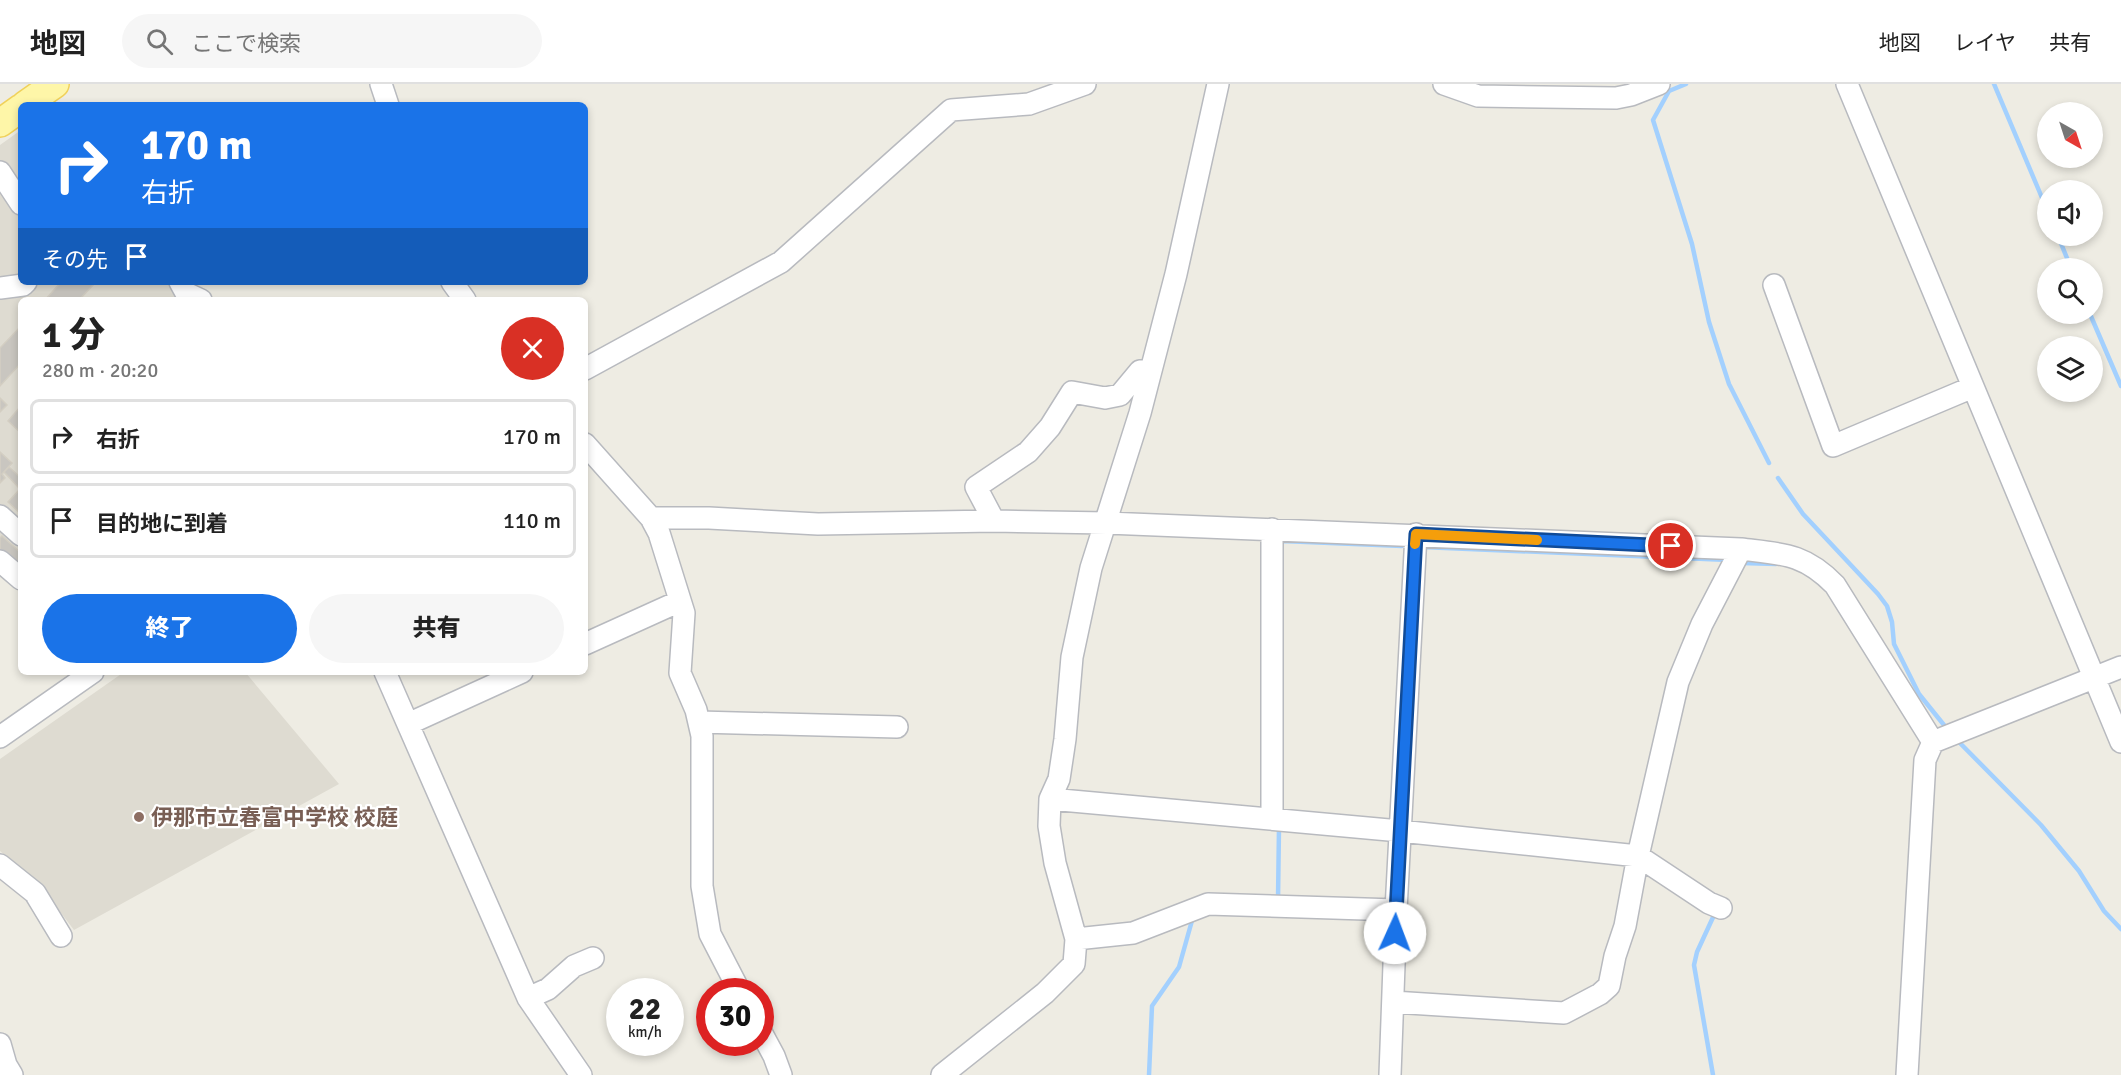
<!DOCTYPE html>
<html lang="ja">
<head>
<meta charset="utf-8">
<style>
	body { margin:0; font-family:Signika,"Noto Sans JP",sans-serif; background:#f6f6f6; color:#222; height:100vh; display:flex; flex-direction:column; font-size:22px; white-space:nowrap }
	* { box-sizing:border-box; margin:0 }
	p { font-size:20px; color:#767676 }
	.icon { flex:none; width:33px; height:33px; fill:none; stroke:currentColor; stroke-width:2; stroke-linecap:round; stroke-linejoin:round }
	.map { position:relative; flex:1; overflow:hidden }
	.side { position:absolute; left:18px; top:213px; width:570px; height:378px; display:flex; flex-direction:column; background:#fff; border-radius:9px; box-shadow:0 3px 9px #0003 }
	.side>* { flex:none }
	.guide { position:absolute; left:18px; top:18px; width:570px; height:183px; border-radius:9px; box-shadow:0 3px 9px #0003; background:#1a73e8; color:#fff; overflow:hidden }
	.needle { width:39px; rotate:141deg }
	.controls { position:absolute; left:2037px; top:18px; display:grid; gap:12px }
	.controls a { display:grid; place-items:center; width:66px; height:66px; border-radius:50%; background:#fff; box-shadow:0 3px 9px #0003; font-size:30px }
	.speed { position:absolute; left:606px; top:894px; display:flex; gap:12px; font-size:30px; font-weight:700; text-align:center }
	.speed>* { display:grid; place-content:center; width:78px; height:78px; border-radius:50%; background:#fff; box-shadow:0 3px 9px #0003; line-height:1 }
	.speed small { font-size:15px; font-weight:400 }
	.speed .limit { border:9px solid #d22; background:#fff; color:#111 }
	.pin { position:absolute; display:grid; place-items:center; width:51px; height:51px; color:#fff; margin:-26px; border:3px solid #fff; border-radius:50%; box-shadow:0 2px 6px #0007 }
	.me { position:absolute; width:66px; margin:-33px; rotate:2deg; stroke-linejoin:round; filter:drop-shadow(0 0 4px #0008) }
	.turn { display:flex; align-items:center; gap:21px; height:126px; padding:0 24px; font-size:27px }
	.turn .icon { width:78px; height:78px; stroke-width:2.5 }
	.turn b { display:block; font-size:42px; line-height:51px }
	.then { display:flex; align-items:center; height:57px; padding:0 24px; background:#0003; gap:12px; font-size:22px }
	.round { display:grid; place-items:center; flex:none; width:63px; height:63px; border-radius:32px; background:#f6f6f6 }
	.overview { display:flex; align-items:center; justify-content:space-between; height:102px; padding:0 24px }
	h1 { font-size:36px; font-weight:800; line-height:45px }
	.cta { display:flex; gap:12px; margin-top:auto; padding:12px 24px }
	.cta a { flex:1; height:69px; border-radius:36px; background:#1a73e8; color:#fff; font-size:24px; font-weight:800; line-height:69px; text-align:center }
	.cta a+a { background:#f6f6f6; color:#222 }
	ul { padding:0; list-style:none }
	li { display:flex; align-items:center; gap:18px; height:75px; margin:0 12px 9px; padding:0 12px; border:3px solid #e0e0e0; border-radius:9px }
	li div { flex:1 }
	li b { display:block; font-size:22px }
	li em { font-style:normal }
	header { display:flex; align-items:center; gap:36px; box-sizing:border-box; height:84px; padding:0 30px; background:#fff; border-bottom:2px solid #e0e0e0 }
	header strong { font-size:28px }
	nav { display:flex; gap:33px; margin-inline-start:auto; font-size:21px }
	.search { width:420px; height:54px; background:#f6f6f6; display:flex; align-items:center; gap:15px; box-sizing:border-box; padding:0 21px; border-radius:33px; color:#767676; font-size:22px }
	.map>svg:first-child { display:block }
</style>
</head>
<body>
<header>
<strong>地図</strong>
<div class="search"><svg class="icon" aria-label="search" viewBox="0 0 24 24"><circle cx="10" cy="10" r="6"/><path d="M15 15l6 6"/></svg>ここで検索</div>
<nav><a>地図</a><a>レイヤ</a><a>共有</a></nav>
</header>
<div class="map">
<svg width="2121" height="991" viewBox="0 0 2121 991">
	<rect width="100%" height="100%" fill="#eeece3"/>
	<path fill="#dedbd1" d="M21 46V198H193L208 216H21V505L0 486V61Z
		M124 588H245L339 700 74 846 39 800 0 767V675Z"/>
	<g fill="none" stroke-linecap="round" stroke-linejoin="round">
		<path stroke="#a3d0fe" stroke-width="4.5" d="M1686 0 1669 7 1653 36 1692 160 1709 238 1729 300 1769 379
			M1994 0 2048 128
			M2058 152 2071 184
			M2090 230 2121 302
			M1778 394 1803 430 1878 510 1887 522 1892 538 1894 560 1919 610 1948 646
			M1280 461 1282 457 1402 462
			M1422 463 1728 476
			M1742 479 1776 480
			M1955 654 2041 741 2079 787 2104 827 2121 845
			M1278 816 1279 743
			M1149 991 1152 922 1179 883 1193 833
			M1713 991 1694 881 1697 868 1715 829"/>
	</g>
	<path fill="#c9c6c0" stroke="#d3cec2" stroke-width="1.5" d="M61 198H92L94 200 79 216H45Z
		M21 242V279L0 302V264Z
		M0 314 7 321 0 328Z
		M21 322V349L8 337Z
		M0 368 12 379 2 390 5 394 0 399Z
		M9 383 21 394 20 405 4 388Z
		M21 404V430L8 418Z
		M2 452 21 469V489L0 470V454Z"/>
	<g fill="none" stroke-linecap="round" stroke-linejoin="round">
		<defs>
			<path id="minor" d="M381 0 388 21
				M1444 0 1478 12 1616 14 1631 11 1659 0
				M1847 0 2121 658
				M0 88 21 120
				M180 198 186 209 201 216
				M452 198 465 216
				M1774 201 1833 362 1973 303
				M0 204 23 201 26 198
				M585 285 781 178 951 26 1029 20 1085 0
				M585 360 651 434 659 449 684 529 680 589 696 626 702 652V802L710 850 740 908
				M0 432 21 451
				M651 434H709L818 440 994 437 1107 439 1741 465C1782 470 1804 469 1835 501L1933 658
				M994 437 976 403 1028 368 1050 343 1072 308 1105 314 1120 311 1140 287 1151 286
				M1272 445V735
				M0 477 21 495
				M585 560 680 517
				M385 588 528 914 581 991
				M699 638 897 643
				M408 640 522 588
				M0 653 93 588
				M1050 715 1400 747 1638 772 1709 819 1721 824
				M0 781 35 809 61 852
				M1076 855 1133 849 1208 820 1396 826
				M528 914 548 905 574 882 593 874
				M1393 918 1564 929 1600 910 1609 902 1615 872 1625 842 1638 772 1678 598 1702 540 1741 465
				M760 946 774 972 781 991
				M0 960 6 981 12 991
				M942 991 1045 909 1074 880 1076 855 1055 779 1049 742 1050 715 1059 695 1065 655 1072 573 1091 484 1140 329 1176 190 1218 0
				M1390 991 1396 826 1416 450
				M1907 991 1925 676 1933 658 2121 583"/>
			<path id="major" d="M25 21 55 0
				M0 39 21 24"/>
		</defs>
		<use href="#minor" stroke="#b8babf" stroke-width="24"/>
		<use href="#major" stroke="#f0d15a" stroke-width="30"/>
		<use href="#minor" stroke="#fff" stroke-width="21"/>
		<use href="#major" stroke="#fef6a8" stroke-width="27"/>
	</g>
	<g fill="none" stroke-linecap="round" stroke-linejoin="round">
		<defs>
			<path id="route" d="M1395 849 1416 450 1671 462"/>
		</defs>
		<use href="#route" stroke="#114b97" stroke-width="15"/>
		<use href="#route" stroke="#1a73e8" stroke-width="10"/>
		<path stroke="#f59e0b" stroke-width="10" d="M1415 460 1416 450 1537 456"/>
	</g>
	<circle fill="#8d6e63" stroke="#fff" stroke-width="2" cx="139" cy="733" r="6"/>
	<g text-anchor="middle" stroke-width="4.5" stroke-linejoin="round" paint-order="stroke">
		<g font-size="22" font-weight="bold" fill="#785e54" stroke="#fff" text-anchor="start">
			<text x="151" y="741">伊那市立春富中学校 校庭</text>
		</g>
	</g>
</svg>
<div class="controls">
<a><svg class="needle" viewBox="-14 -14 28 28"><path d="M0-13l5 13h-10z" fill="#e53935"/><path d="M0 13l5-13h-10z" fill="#767676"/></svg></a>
<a><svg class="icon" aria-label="sound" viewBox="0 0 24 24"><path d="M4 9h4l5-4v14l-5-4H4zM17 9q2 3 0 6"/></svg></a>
<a><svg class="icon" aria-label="search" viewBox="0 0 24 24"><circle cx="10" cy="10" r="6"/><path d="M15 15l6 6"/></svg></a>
<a><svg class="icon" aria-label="layers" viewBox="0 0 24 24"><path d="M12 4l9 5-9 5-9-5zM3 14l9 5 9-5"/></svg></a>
</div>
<div class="speed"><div>22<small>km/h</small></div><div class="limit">30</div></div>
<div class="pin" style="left:1671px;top:462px;background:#d93025"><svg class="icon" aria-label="arrive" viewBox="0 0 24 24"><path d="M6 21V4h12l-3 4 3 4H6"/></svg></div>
<svg class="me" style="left:1395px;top:849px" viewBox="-20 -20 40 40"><circle r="19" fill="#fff"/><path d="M0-13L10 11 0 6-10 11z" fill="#1a73e8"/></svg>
<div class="guide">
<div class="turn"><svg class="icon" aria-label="right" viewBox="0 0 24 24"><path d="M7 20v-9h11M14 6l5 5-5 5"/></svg><div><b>170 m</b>右折</div></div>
<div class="then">その先<svg class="icon" aria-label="arrive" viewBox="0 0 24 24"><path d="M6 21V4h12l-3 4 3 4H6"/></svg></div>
</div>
<section class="side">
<div class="overview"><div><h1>1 分</h1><p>280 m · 20:20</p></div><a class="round" style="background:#d93025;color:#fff"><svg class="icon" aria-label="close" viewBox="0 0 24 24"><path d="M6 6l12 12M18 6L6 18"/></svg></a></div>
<ul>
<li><svg class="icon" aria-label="right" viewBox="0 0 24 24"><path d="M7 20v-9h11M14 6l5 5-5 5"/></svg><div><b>右折</b></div><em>170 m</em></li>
<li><svg class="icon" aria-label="arrive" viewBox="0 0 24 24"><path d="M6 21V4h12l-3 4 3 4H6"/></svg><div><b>目的地に到着</b></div><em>110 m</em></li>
</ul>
<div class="cta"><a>終了</a><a>共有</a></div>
</section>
</div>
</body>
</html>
